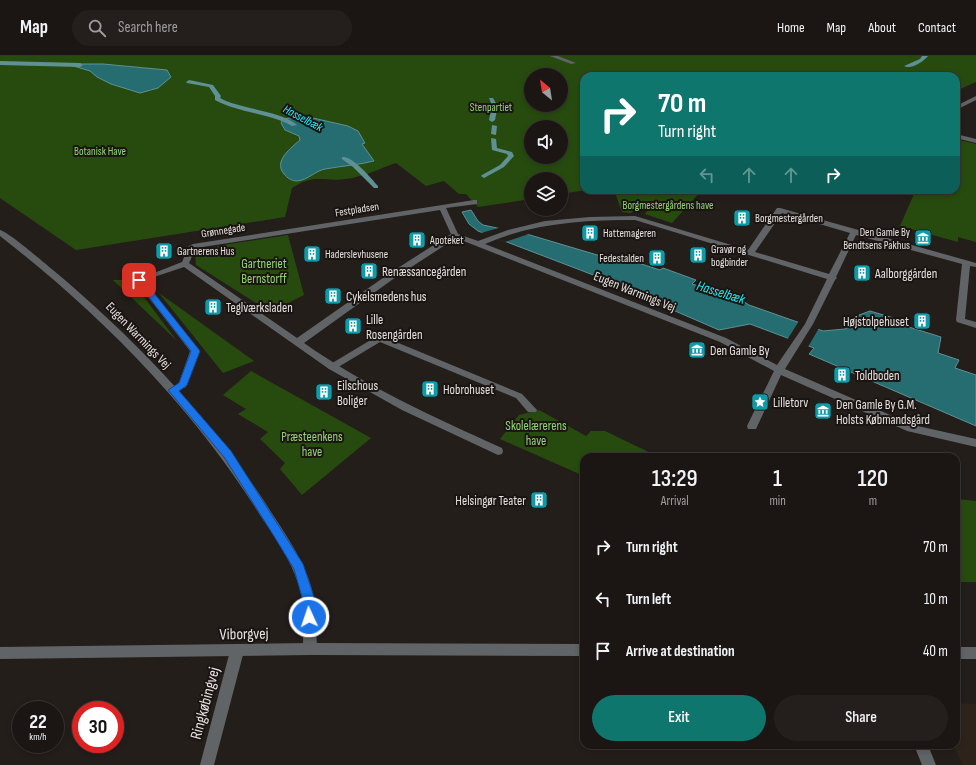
<!DOCTYPE html>
<html lang="en">
<head>
<meta charset="utf-8">
<style>
	body { margin:0; font-family:"Sofia Sans Condensed",sans-serif; background:#241f1d; color:#f1f3f6; height:100vh; display:flex; flex-direction:column; font-size:15px; white-space:nowrap }
	* { box-sizing:border-box; margin:0 }
	p { font-size:13px; color:#a09fa0 }
	.icon { flex:none; width:22px; height:22px; fill:none; stroke:currentColor; stroke-width:2; stroke-linecap:round; stroke-linejoin:round }
	.map { position:relative; flex:1; overflow:hidden }
	.sheet { position:absolute; left:580px; top:397px; width:380px; height:296px; display:flex; flex-direction:column; background:#1b1614; border-radius:12px; box-shadow:0 2px 6px #0003,0 0 0 1px #393534 }
	.sheet>* { flex:none }
	.banner { position:absolute; left:580px; top:16px; width:380px; height:122px; border-radius:12px; box-shadow:0 2px 6px #0003,0 0 0 1px #393534; background:#0f766e; color:#fff; overflow:hidden }
	.needle { width:26px; rotate:330deg }
	.tools { position:absolute; left:524px; top:12px; display:grid; gap:8px }
	.tools a { display:grid; place-items:center; width:44px; height:44px; border-radius:50%; background:#1b1614; box-shadow:0 2px 6px #0003,0 0 0 1px #393534; font-size:20px }
	.speed { position:absolute; left:12px; top:645px; display:flex; gap:8px; font-size:20px; font-weight:700; text-align:center }
	.speed>* { display:grid; place-content:center; width:52px; height:52px; border-radius:50%; background:#1b1614; box-shadow:0 2px 6px #0003,0 0 0 1px #393534; line-height:1 }
	.speed small { font-size:10px; font-weight:400 }
	.speed .limit { border:6px solid #d22; background:#fff; color:#111 }
	.pin { position:absolute; display:grid; place-items:center; width:34px; height:34px; color:#fff; margin:-17px; border-radius:8px; box-shadow:0 2px 6px #0006 }
	.me { position:absolute; width:44px; margin:-22px; rotate:357deg; stroke-linejoin:round; filter:drop-shadow(0 0 3px #0008) }
	.turn { display:flex; align-items:center; gap:14px; height:84px; padding:0 12px; font-size:18px }
	.turn .icon { width:52px; height:52px; stroke-width:2.5 }
	.turn b { display:block; font-size:28px; line-height:34px }
	.lanes { display:flex; align-items:center; height:38px; padding:0 12px; background:#0003; justify-content:center; gap:20px; direction:ltr }
	.lanes .off { opacity:.35 }
	.eta { display:flex; justify-content:space-evenly; align-items:center; height:68px; text-align:center }
	.eta b { font-size:24px; font-weight:600; line-height:28px }
	.cta { display:flex; gap:8px; margin-top:auto; padding:8px 12px }
	.cta a { flex:1; height:46px; border-radius:24px; background:#0f766e; color:#fff; font-size:16px; font-weight:600; line-height:46px; text-align:center }
	.cta a+a { background:#241f1d; color:#f1f3f6 }
	ul { padding:0; list-style:none }
	li { display:flex; align-items:center; gap:12px; height:52px; padding:0 12px }
	li div { flex:1 }
	li b { display:block; font-size:15px }
	li em { font-style:normal }
	header { display:flex; align-items:center; gap:24px; box-sizing:border-box; height:56px; padding:0 20px; background:#1b1614; border-bottom:1px solid #393534 }
	header strong { font-size:19px }
	nav { display:flex; gap:22px; margin-inline-start:auto; font-size:14px }
	.search { width:280px; height:36px; background:#241f1d; display:flex; align-items:center; gap:10px; box-sizing:border-box; padding:0 14px; border-radius:22px; color:#a09fa0; font-size:15px }
	.map>svg:first-child { display:block }
</style>
</head>
<body>
<header>
<strong>Map</strong>
<div class="search"><svg class="icon" aria-label="search" viewBox="0 0 24 24"><circle cx="10" cy="10" r="6"/><path d="M15 15l6 6"/></svg>Search here</div>
<nav><a>Home</a><a>Map</a><a>About</a><a>Contact</a></nav>
</header>
<div class="map">
<svg width="976" height="709" viewBox="0 0 976 709">
	<rect width="100%" height="100%" fill="#241e1b"/>
	<path fill="#2d231b" d="M956 647 976 648V709H963L953 689H956Z"/>
	<path fill="#274b0f" fill-rule="evenodd" d="M0 0H976V26L956 35V20H584V134H586L561 138V123H531V143L478 151 466 138H459L444 125 426 130 396 107C381 112 363 121 346 123 323 126 315 117 292 132L285 161 76 194 0 142ZM531 19H561V49H531ZM531 71H561V101H531Z
		M956 83 976 88V186L958 181V186L900 170 914 138 898 134H956Z
		M614 134H702L672 167 645 158 648 154 639 151 631 157 622 156Z
		M288 179 304 239 270 256 196 209 195 196 229 188Z
		M113 224H131L177 285Z
		M159 237 254 305 223 317Z
		M251 315 371 382 302 439 280 413 285 407 260 383 268 376 238 358 246 353 223 339Z
		M539 354 586 380 591 375H605L659 401H584V420L500 383 519 359Z
		M956 443 976 445V526H956Z"/>
	<path fill="#266d72" stroke="#5f9093" d="M67 8H103L167 14 171 21 158 32 140 37 111 28 97 21 90 15Z
		M304 60 348 70 358 75 365 87 362 88 374 105C358 109 342 110 325 113 315 115 308 124 297 125 292 125 287 122 284 118 273 105 291 92 300 84L299 80 285 74 281 67 283 63Z
		M471 154 478 165 483 169 530 179 604 201 626 203 660 214 663 212 696 224 692 228 738 242 749 249 823 275 845 273 854 268 859 259 870 255 897 263 896 267 941 281 938 297 959 304 955 312 976 319V370L809 298 814 292 750 268 719 274 629 235 630 233 478 175 469 168 462 156Z"/>
	<path fill="#241e1b" d="M502 171 515 174 529 178 505 186 481 177Z
		M799 265 819 272 808 291 787 284Z"/>
	<g fill="none" stroke-linecap="round" stroke-linejoin="round">
		<path fill="#5f9093" fill-rule="evenodd" d="M922 0H928C923 6 911 14 904 10L920 3Z
			M0 5 80 7 83 9 80 11 0 9Z
			M189 24 213 29 221 40 220 42C242 54 280 54 297 69L292 70C268 57 239 57 215 44V40L209 31 187 27 186 26Z
			M489 42H493L498 51 496 53 497 54 495 64 492 66 489 64 491 54 493 52Z
			M492 69 497 70 496 79 491 78Z
			M491 82 496 83 497 92 512 96 514 100 504 111 484 122 481 120 482 119 500 109 508 100 507 98 492 94Z
			M342 101C352 99 371 122 378 130V132H374L353 111 342 103Z"/>
		<path fill="#616466" fill-rule="evenodd" d="M550 0H558L576 7 571 8Z
			M956 78 976 83V87L956 82Z
			M148 219 152 221 144 225 200 295 186 331 173 337 168 334 179 327 190 295 135 224Z
			M379 279 522 338 537 354 536 356H528L516 342 380 286 335 313H329L327 311 329 309Z"/>
		<path fill="#616466" fill-rule="evenodd" d="M474 144H477V148L446 152 458 178 478 185 508 174 545 165 590 161 635 160 748 194 777 152H780L976 207V211L970 210 965 263 976 266V272L957 266 956 264 962 208 856 179 836 221 837 222 835 224 813 268 785 313 913 369 976 383V391L907 375 781 319 756 373H748L747 370 774 315 720 286 456 182 396 221 304 287C365 330 433 361 502 392L503 395 502 398 498 399 402 354 329 313 184 211 148 223 144 221 182 206 189 190 193 188ZM440 154 451 178 390 217 297 282 189 207 196 192ZM782 157 850 177 829 218 755 196ZM635 164 827 223 805 268 777 309 726 282 485 188C533 167 583 164 635 164Z"/>
		<path fill="#616466" fill-rule="evenodd" d="M976 40V44L956 54V50Z
			M0 174C10 177 43 206 53 214 134 282 208 359 266 448 281 472 298 495 308 521 317 544 316 569 317 593L315 597 310 599 305 597 303 593C303 572 305 550 299 530 291 503 273 479 258 456 190 348 100 258 0 180Z
			M237 589 242 591 244 595 214 709H200L230 595 232 591Z
			M914 689H928L936 709H922Z"/>
		<path fill="#616466" fill-rule="evenodd" d="M310 587 584 588V600L310 599 0 603V591Z
			M956 591H976V603H956Z"/>
	</g>
	<path fill="#1a73e8" stroke="#114b97" d="M137 222H142L200 295 187 329 179 335 231 395 303 508 314 541 315 561 313 565 309 567 305 565 302 541 294 513 274 480 224 401 168 334 179 327 191 295 137 226Z"/>
	<defs>
		<symbol id="building-square" viewBox="-11 -11 22 22"><rect x="-9" y="-9" width="18" height="18" rx="4" fill="#0f9aa8" stroke="#1a1512"/><path d="M-4-6H4V6H1V3H-1V6H-4ZM-2.5-4.3h1.7v1.8h-1.7ZM.8-4.3h1.7v1.8H.8ZM-2.5-1h1.7V.8h-1.7ZM.8-1h1.7V.8H.8Z" fill="#fff"/></symbol>
		<symbol id="museum-square" viewBox="-11 -11 22 22"><rect x="-9" y="-9" width="18" height="18" rx="4" fill="#0f9aa8" stroke="#1a1512"/><path d="M0-6L6-3V-2H-6V-3ZM-5-1h2V3h-2ZM-1-1h2V3h-2ZM3-1h2V3H3ZM-6 4H6V6H-6Z" fill="#fff"/></symbol>
		<symbol id="sight-square" viewBox="-11 -11 22 22"><rect x="-9" y="-9" width="18" height="18" rx="4" fill="#0f9aa8" stroke="#1a1512"/><path d="M0-6L1.8-2.2L6-1.7L2.9 1.2L3.7 5.4L0 3.3L-3.7 5.4L-2.9 1.2L-6-1.7L-1.8-2.2Z" fill="#fff"/></symbol>
	</defs>
	<g fill-rule="evenodd">
		<use href="#building-square" x="732" y="152" width="20" height="20"/>
		<use href="#building-square" x="580" y="167" width="20" height="20"/>
		<use href="#museum-square" x="913" y="172" width="20" height="20"/>
		<use href="#building-square" x="407" y="174" width="20" height="20"/>
		<use href="#building-square" x="154" y="185" width="20" height="20"/>
		<use href="#building-square" x="302" y="188" width="20" height="20"/>
		<use href="#building-square" x="688" y="189" width="20" height="20"/>
		<use href="#building-square" x="647" y="192" width="20" height="20"/>
		<use href="#building-square" x="359" y="205" width="20" height="20"/>
		<use href="#building-square" x="852" y="207" width="20" height="20"/>
		<use href="#building-square" x="323" y="230" width="20" height="20"/>
		<use href="#building-square" x="203" y="241" width="20" height="20"/>
		<use href="#building-square" x="912" y="255" width="20" height="20"/>
		<use href="#building-square" x="343" y="260" width="20" height="20"/>
		<use href="#museum-square" x="687" y="284" width="20" height="20"/>
		<use href="#building-square" x="832" y="309" width="20" height="20"/>
		<use href="#building-square" x="420" y="323" width="20" height="20"/>
		<use href="#building-square" x="314" y="326" width="20" height="20"/>
		<use href="#sight-square" x="750" y="336" width="20" height="20"/>
		<use href="#museum-square" x="813" y="345" width="20" height="20"/>
		<use href="#building-square" x="529" y="434" width="20" height="20"/>
	</g>
	<g text-anchor="middle" stroke-width="4" stroke-linejoin="round" paint-order="stroke">
		<g font-size="11" fill="#95d572" stroke="#1a1512">
			<text x="491" y="55">Stenpartiet</text>
			<text x="100" y="99">Botanisk Have</text>
			<text x="668" y="153">Borgmestergårdens have</text>
		</g>
		<g font-size="11" fill="#e5e1df" stroke="#1a1512">
			<text transform="translate(357 153) rotate(-9)" y="4">Festpladsen</text>
			<text transform="translate(223 174) rotate(-9)" y="4">Grønnegade</text>
		</g>
		<g font-size="11" fill="#e5e1df" stroke="#1a1512" text-anchor="start">
			<text x="755" y="166">Borgmestergården</text>
			<text x="910" y="180" text-anchor="end">Den Gamle By<tspan x="910" dy="13">Bendtsens Pakhus</tspan></text>
			<text x="603" y="181">Hattemageren</text>
			<text x="430" y="188">Apoteket</text>
			<text x="711" y="197">Gravør og<tspan x="711" dy="13">bogbinder</tspan></text>
			<text x="177" y="199">Gartnerens Hus</text>
			<text x="325" y="202">Haderslevhusene</text>
			<text x="644" y="206" text-anchor="end">Fedestalden</text>
		</g>
		<g font-size="12" font-style="italic" fill="#1df2fd" stroke="#1a1512">
			<text transform="translate(303 62) rotate(28)" y="4">Hasselbæk</text>
		</g>
		<g font-size="13" fill="#95d572" stroke="#1a1512">
			<text x="264" y="212">Gartneriet<tspan x="264" dy="15">Bernstorff</tspan></text>
			<text x="536" y="374">Skolelærerens<tspan x="536" dy="15">have</tspan></text>
			<text x="312" y="385">Præsteenkens<tspan x="312" dy="15">have</tspan></text>
		</g>
		<g font-size="13" fill="#e5e1df" stroke="#1a1512" text-anchor="start">
			<text x="382" y="220">Renæssancegården</text>
			<text x="875" y="222">Aalborggården</text>
			<text x="346" y="245">Cykelsmedens hus</text>
			<text x="226" y="256">Teglværksladen</text>
			<text x="366" y="268">Lille<tspan x="366" dy="15">Rosengården</tspan></text>
			<text x="909" y="270" text-anchor="end">Højstolpehuset</text>
			<text x="710" y="299">Den Gamle By</text>
			<text x="855" y="324">Toldboden</text>
			<text x="337" y="334">Eilschous<tspan x="337" dy="15">Boliger</tspan></text>
			<text x="443" y="338">Hobrohuset</text>
			<text x="773" y="351">Lilletorv</text>
			<text x="836" y="353">Den Gamle By G.M.<tspan x="836" dy="15">Holsts Købmandsgård</tspan></text>
			<text x="526" y="449" text-anchor="end">Helsingør Teater</text>
		</g>
		<g font-size="13" fill="#e5e1df" stroke="#1a1512">
			<text transform="translate(635 235) rotate(22)" y="5">Eugen Warmings Vej</text>
			<text transform="translate(139 279) rotate(46)" y="5">Eugen Warmings Vej</text>
		</g>
		<g font-size="14" font-style="italic" fill="#1df2fd" stroke="#1a1512">
			<text transform="translate(721 236) rotate(17)" y="5">Hasselbæk</text>
		</g>
		<g font-size="16" fill="#e5e1df" stroke="#1a1512">
			<text transform="translate(244 577) rotate(-1)" y="6">Viborgvej</text>
			<text transform="translate(204 647) rotate(-75)" y="6">Ringkøbingvej</text>
		</g>
	</g>
</svg>
<div class="tools">
<a><svg class="needle" viewBox="-14 -14 28 28"><path d="M0-13l5 13h-10z" fill="#e53935"/><path d="M0 13l5-13h-10z" fill="#a09fa0"/></svg></a>
<a><svg class="icon" aria-label="sound" viewBox="0 0 24 24"><path d="M4 9h4l5-4v14l-5-4H4zM17 9q2 3 0 6"/></svg></a>
<a><svg class="icon" aria-label="layers" viewBox="0 0 24 24"><path d="M12 4l9 5-9 5-9-5zM3 14l9 5 9-5"/></svg></a>
</div>
<div class="speed"><div>22<small>km/h</small></div><div class="limit">30</div></div>
<div class="pin" style="left:139px;top:224px;background:#d93025"><svg class="icon" aria-label="arrive" viewBox="0 0 24 24"><path d="M6 21V4h12l-3 4 3 4H6"/></svg></div>
<svg class="me" style="left:309px;top:561px" viewBox="-20 -20 40 40"><circle r="17" fill="#1a73e8" stroke="#fff" stroke-width="3"/><path d="M0-11L8 9 0 5-8 9z" fill="#fff"/></svg>
<div class="banner">
<div class="turn"><svg class="icon" aria-label="right" viewBox="0 0 24 24"><path d="M7 20v-9h11M14 6l5 5-5 5"/></svg><div><b>70 m</b>Turn right</div></div>
<div class="lanes"><svg class="icon off" aria-label="left" viewBox="0 0 24 24"><path d="M17 20v-9H6M10 6l-5 5 5 5"/></svg><svg class="icon off" aria-label="ahead" viewBox="0 0 24 24"><path d="M12 20V5M6 11l6-6 6 6"/></svg><svg class="icon off" aria-label="ahead" viewBox="0 0 24 24"><path d="M12 20V5M6 11l6-6 6 6"/></svg><svg class="icon" aria-label="right" viewBox="0 0 24 24"><path d="M7 20v-9h11M14 6l5 5-5 5"/></svg></div>
</div>
<section class="sheet">
<div class="eta">
<div><b>13:29</b><p>Arrival</p></div>
<div><b>1</b><p>min</p></div>
<div><b>120</b><p>m</p></div>
</div>
<ul>
<li><svg class="icon" aria-label="right" viewBox="0 0 24 24"><path d="M7 20v-9h11M14 6l5 5-5 5"/></svg><div><b>Turn right</b></div><em>70 m</em></li>
<li><svg class="icon" aria-label="left" viewBox="0 0 24 24"><path d="M17 20v-9H6M10 6l-5 5 5 5"/></svg><div><b>Turn left</b></div><em>10 m</em></li>
<li><svg class="icon" aria-label="arrive" viewBox="0 0 24 24"><path d="M6 21V4h12l-3 4 3 4H6"/></svg><div><b>Arrive at destination</b></div><em>40 m</em></li>
</ul>
<div class="cta"><a>Exit</a><a>Share</a></div>
</section>
</div>
</body>
</html>
